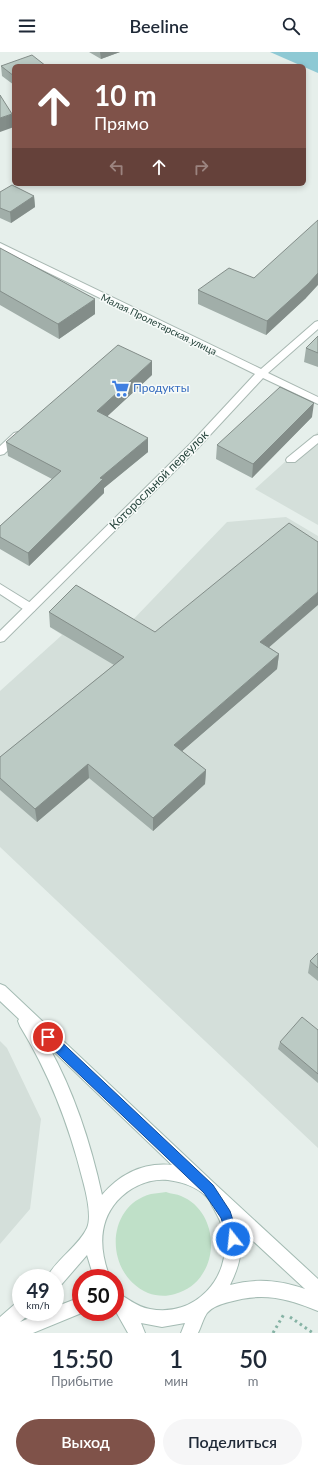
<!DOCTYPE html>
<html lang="ru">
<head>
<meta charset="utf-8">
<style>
	body { margin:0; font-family:Lato,sans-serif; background:#f6f6f7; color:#1f2937; height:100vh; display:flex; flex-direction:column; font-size:15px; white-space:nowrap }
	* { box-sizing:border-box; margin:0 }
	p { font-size:13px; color:#747a83 }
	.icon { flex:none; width:22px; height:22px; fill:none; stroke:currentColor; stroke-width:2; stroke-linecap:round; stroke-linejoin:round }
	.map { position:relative; height:1281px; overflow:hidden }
	.side { display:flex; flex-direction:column; background:#fff; flex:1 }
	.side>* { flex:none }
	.top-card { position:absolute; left:12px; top:12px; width:294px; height:122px; border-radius:6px; box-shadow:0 2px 6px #0003; background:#7f5249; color:#fff; overflow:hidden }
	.speed { position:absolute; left:12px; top:1217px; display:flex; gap:8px; font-size:20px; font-weight:700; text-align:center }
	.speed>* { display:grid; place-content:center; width:52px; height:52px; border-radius:50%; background:#fff; box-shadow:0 2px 6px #0003; line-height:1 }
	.speed small { font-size:10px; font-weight:400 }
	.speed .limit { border:6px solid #d22; background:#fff; color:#111 }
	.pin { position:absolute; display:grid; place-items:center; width:34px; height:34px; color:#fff; margin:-17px; border:2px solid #fff; border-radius:50%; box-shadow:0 1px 4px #0007 }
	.me { position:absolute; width:44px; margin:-22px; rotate:344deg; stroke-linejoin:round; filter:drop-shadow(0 0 3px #0008) }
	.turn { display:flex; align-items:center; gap:14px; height:84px; padding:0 16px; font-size:18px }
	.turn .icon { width:52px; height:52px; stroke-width:2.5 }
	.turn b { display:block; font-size:28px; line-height:34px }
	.lanes { display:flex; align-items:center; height:38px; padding:0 16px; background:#0003; justify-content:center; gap:20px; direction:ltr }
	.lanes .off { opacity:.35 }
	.eta { display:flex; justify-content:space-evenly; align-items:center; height:68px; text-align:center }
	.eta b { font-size:24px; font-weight:600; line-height:28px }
	.button { display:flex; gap:8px; margin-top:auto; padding:8px 16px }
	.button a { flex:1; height:46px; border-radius:24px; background:#7f5249; color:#fff; font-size:16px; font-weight:600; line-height:46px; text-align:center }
	.button a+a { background:#f6f6f7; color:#1f2937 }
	header { display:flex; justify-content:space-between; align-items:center; height:52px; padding:0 16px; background:#fff; font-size:18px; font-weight:600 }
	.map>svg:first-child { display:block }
</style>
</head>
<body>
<header><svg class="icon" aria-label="menu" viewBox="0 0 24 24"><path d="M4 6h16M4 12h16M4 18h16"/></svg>Beeline<svg class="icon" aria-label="search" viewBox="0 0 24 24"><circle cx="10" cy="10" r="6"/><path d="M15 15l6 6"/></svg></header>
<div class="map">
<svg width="318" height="1281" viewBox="0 0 318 1281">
	<rect width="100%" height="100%" fill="#e6efeb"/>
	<path fill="#d4dfda" d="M318 380V473L255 437Z
		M286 465 318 484V1096L0 795V639L62 583 50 575 125 576 227 470Z
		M0 989 7 996 41 1067 30 1157 0 1192Z"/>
	<path fill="#bfe0c8" d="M166 1140C171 1142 177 1142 181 1144 211 1156 219 1196 203 1221 196 1233 187 1238 175 1242 166 1245 156 1244 148 1241 104 1222 105 1154 151 1142 156 1141 162 1141 166 1140Z"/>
	<path fill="#8ec9d4" d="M270 0H318V21Z"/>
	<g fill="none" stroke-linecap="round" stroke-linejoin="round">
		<defs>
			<path id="lane" d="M18 380 23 383 22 385 4 402 0 403V394L14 381Z
				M318 383V391L295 410H287L286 408 287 406 314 384Z
				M0 532 34 553 36 556 34 559 30 560 26 559 0 542Z"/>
			<path id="street" d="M0 191 261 317 315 270 318 269V277L268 321 318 345V352L263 326 198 396 4 589 0 590V579L190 392 255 322 0 197Z"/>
			<path id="secondary" d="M0 932 5 934 214 1131 318 1227V1259C286 1246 263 1240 229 1250 221 1252 212 1255 207 1261 203 1267 201 1275 198 1281H181L185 1271 162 1275 141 1271 145 1281H128L115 1258V1240C127 1245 136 1255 150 1257 194 1266 232 1226 224 1182 223 1173 218 1165 214 1157 212 1155 211 1151 210 1149 201 1136 183 1130 168 1128 148 1126 130 1135 117 1149 97 1172 100 1200 110 1226H94L87 1203 61 1233 55 1235V1226H47C54 1209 79 1194 87 1176 92 1165 86 1140 83 1129 69 1073 50 1023 20 974L18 969 19 967 0 949ZM49 995 172 1113C144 1110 120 1122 102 1143 91 1092 74 1040 49 995ZM238 1175 305 1237C279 1228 256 1226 230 1233 239 1215 245 1195 238 1175Z
				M81 1245V1260H84L33 1281H0V1265L15 1252 21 1250V1260H28L27 1264 20 1270 44 1260H55V1255Z"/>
		</defs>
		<use href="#lane" stroke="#a8b8b2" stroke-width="2"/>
		<use href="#street" stroke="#a8b8b2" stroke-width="2"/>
		<use href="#secondary" stroke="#a4bbb3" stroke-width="2"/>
		<path stroke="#86b3a5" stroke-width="3" stroke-dasharray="2.5 3.5" stroke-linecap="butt" d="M290 1265 313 1281
			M273 1281 284 1262"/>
		<use href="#lane" fill="#fff" fill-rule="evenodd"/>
		<use href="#street" fill="#fff" fill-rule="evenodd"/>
		<use href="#secondary" fill="#fff" fill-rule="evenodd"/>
	</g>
	<path fill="#a1aea9" d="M89 0H120L101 7Z
		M1 14H14V33L2 24Z
		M0 140 34 144 35 155 11 171 0 166Z
		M0 196 95 262 59 287 0 253Z
		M254 226 306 246 266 283 198 252V238Z
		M318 284V315L304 310 306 296Z
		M152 323 107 364 148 400 104 436V441L29 514 0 497V474L52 427 8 404 6 390Z
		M312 365 252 426 216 407 217 393Z
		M49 560 155 580 269 595 279 602 277 617 182 699 206 718 205 732 153 779 89 726 37 770 0 738V705L114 613 50 575Z
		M318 901V929L308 921 310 909Z
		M318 978V1031L278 997 280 990Z"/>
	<path fill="#838d89" d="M100 0H120L101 7Z
		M12 62 14 75 0 80V66Z
		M34 144 35 155 11 171 10 160Z
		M318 221V233L306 246 266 283 267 269Z
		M95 247V262L59 287 58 272Z
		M152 309V323L98 373 97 359Z
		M314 351 312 365 252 426 253 412Z
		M148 386V400L104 436V441L29 514 28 501 100 426Z
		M318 540V553L259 604 260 590Z
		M279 602 277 617 173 707 174 693Z
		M88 712 89 726 37 770 35 757Z
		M206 718 205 732 153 779V766Z"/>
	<path fill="#bbcac4" stroke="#838d89" d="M32 3 46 14H14V24L1 14Z
		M0 43 12 62 0 66Z
		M12 133 34 144 10 160 0 156V140Z
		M318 168V221L308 232 267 269 198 238 229 216 254 226Z
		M0 196 95 247 58 272 0 239Z
		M318 284V301L306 296Z
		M118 293 152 309 97 359 148 386 100 426 103 427 28 501 0 485V474L61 419 6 390Z
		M280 335 314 351 253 412 217 393Z
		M289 471 318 490V540L260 590 279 602 174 693 206 718 153 766 88 712 35 757 0 726V705L124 605 49 560 76 533 155 580Z
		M318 901V916L310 909Z
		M302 965 318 978V1022L280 990Z"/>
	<path fill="#1a73e8" stroke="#114b97" d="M48 979 52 981 213 1133 230 1159 239 1187 237 1191 233 1193 229 1191 221 1166 204 1141 44 989 43 985 44 981Z"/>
	<defs>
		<symbol id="supermarket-bare" viewBox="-9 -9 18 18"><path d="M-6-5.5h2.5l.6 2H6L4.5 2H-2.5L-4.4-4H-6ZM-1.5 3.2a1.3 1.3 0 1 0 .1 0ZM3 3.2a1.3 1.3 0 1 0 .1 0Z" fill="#3f7fe0" stroke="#f7fbf9" stroke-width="2.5" paint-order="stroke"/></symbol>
	</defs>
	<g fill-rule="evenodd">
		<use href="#supermarket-bare" x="108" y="324" width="25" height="25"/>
	</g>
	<g text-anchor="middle" stroke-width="3" stroke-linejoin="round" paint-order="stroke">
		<g font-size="10" fill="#24423a" stroke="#f7fbf9">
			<text transform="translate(159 272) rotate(26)" y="4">Малая Пролетарская улица</text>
		</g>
		<g font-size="12" fill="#366cbe" stroke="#f7fbf9" text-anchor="start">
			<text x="133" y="340">Продукты</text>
		</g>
		<g font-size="12" fill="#24423a" stroke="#f7fbf9">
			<text transform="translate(159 428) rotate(-45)" y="4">Которосльной переулок</text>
		</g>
	</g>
</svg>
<div class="speed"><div>49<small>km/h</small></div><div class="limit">50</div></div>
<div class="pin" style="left:48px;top:985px;background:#d93025"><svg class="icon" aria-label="arrive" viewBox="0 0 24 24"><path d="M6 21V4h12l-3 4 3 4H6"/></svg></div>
<svg class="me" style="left:233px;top:1187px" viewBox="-20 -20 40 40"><circle r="17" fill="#1a73e8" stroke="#fff" stroke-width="3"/><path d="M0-11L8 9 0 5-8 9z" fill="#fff"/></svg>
<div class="top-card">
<div class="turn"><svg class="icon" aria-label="ahead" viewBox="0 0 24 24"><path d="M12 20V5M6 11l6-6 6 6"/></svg><div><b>10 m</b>Прямо</div></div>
<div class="lanes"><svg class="icon off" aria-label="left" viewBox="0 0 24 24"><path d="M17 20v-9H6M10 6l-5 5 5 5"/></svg><svg class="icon" aria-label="ahead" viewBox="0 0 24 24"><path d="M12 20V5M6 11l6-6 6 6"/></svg><svg class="icon off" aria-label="right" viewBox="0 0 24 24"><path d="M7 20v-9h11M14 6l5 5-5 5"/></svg></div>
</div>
</div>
<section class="side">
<div class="eta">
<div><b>15:50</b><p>Прибытие</p></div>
<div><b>1</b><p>мин</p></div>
<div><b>50</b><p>m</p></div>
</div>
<div class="button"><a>Выход</a><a>Поделиться</a></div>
</section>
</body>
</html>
